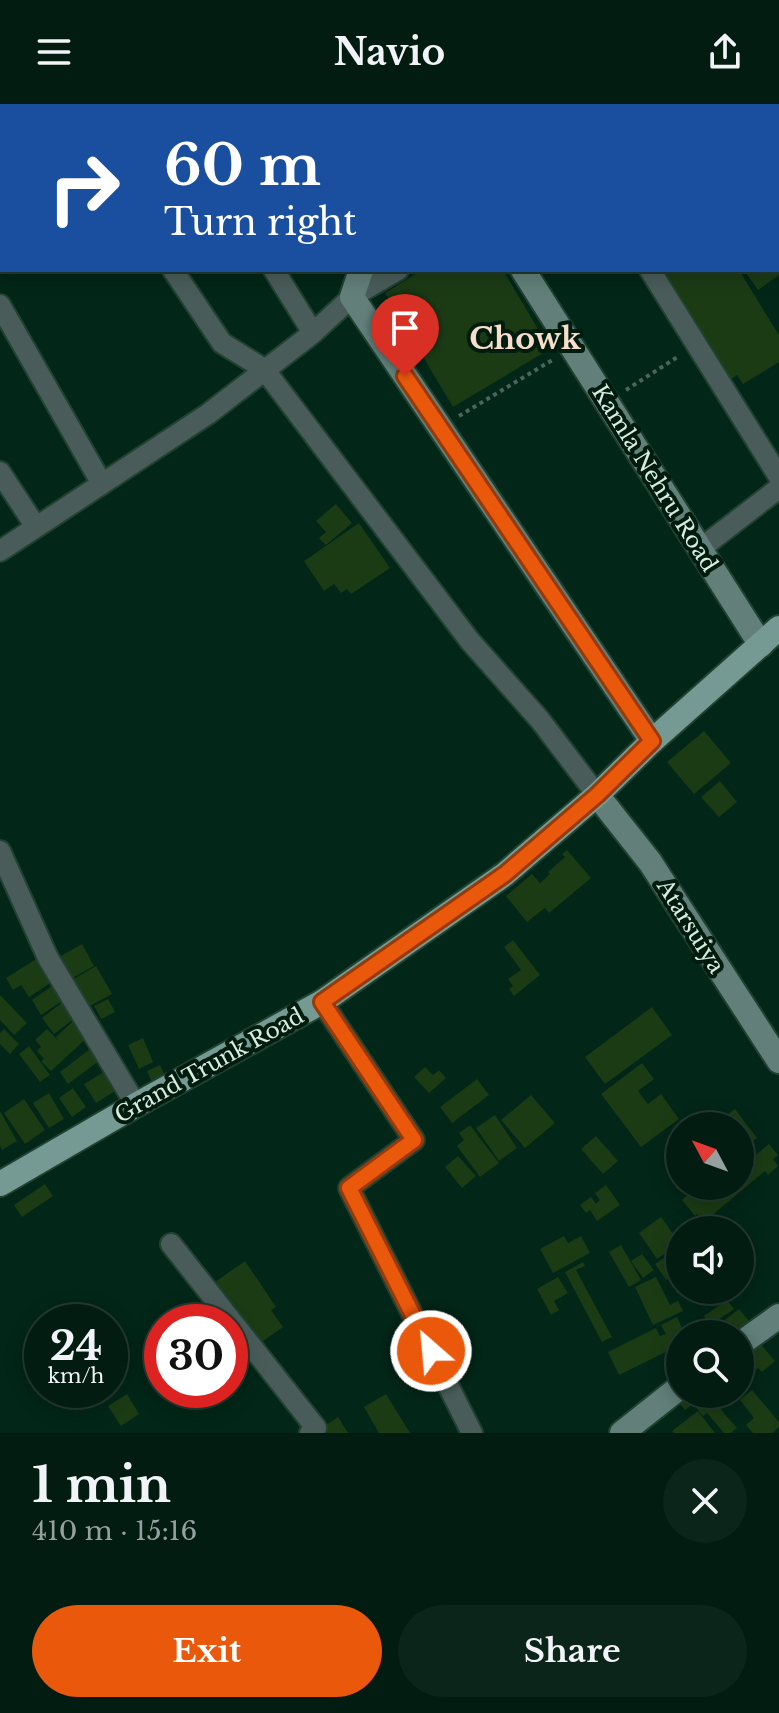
<!DOCTYPE html>
<html lang="en">
<head>
<meta charset="utf-8">
<style>
	body { margin:0; font-family:"Libre Baskerville",serif; background:#0c251a; color:#f1f3f6; height:100vh; display:flex; flex-direction:column; font-size:30px; white-space:nowrap }
	* { box-sizing:border-box; margin:0 }
	p { font-size:26px; color:#96a19f }
	.icon { flex:none; width:44px; height:44px; fill:none; stroke:currentColor; stroke-width:2; stroke-linecap:round; stroke-linejoin:round }
	.map { position:relative; height:1329px; overflow:hidden }
	.drawer { display:flex; flex-direction:column; background:#021c11; flex:1 }
	.drawer>* { flex:none }
	.banner { position:absolute; left:0px; top:0px; width:780px; height:168px; box-shadow:0 4px 20px #0003,0 0 0 2px #233a31; background:#1a4fa0; color:#fff; overflow:hidden }
	.needle { width:52px; rotate:311deg }
	.fabs { position:absolute; left:666px; top:1008px; display:grid; gap:16px }
	.fabs a { display:grid; place-items:center; width:88px; height:88px; border-radius:50%; background:#021c11; box-shadow:0 4px 20px #0003,0 0 0 2px #233a31; font-size:40px }
	.speed { position:absolute; left:24px; top:1200px; display:flex; gap:16px; font-size:40px; font-weight:700; text-align:center }
	.speed>* { display:grid; place-content:center; width:104px; height:104px; border-radius:50%; background:#021c11; box-shadow:0 4px 20px #0003,0 0 0 2px #233a31; line-height:1 }
	.speed small { font-size:20px; font-weight:400 }
	.speed .limit { border:12px solid #d22; background:#fff; color:#111 }
	.pin { position:absolute; display:grid; place-items:center; width:68px; height:68px; color:#fff; margin:-82px -34px; border-radius:50% 50% 50% 0; rotate:-45deg; box-shadow:0 0 8px #0007 }
	.pin .icon { rotate:45deg }
	.me { position:absolute; width:88px; margin:-44px; rotate:333deg; stroke-linejoin:round; filter:drop-shadow(0 0 6px #0008) }
	.turn { display:flex; align-items:center; gap:28px; height:168px; padding:0 32px; font-size:36px }
	.turn .icon { width:104px; height:104px; stroke-width:2.5 }
	.turn b { display:block; font-size:56px; line-height:68px }
	.round { display:grid; place-items:center; flex:none; width:84px; height:84px; border-radius:42px; background:#0c251a }
	.overview { display:flex; align-items:center; justify-content:space-between; height:136px; padding:0 32px }
	h1 { font-size:48px; font-weight:700; line-height:60px }
	.cta { display:flex; gap:16px; margin-top:auto; padding:16px 32px }
	.cta a { flex:1; height:92px; border-radius:48px; background:#ea580c; color:#fff; font-size:32px; font-weight:700; line-height:92px; text-align:center }
	.cta a+a { background:#0c251a; color:#f1f3f6 }
	header { display:flex; justify-content:space-between; align-items:center; height:104px; padding:0 32px; background:#021c11; font-size:36px; font-weight:700 }
	.map>svg:first-child { display:block }
</style>
</head>
<body>
<header><svg class="icon" aria-label="menu" viewBox="0 0 24 24"><path d="M4 6h16M4 12h16M4 18h16"/></svg>Navio<svg class="icon" aria-label="share" viewBox="0 0 24 24"><path d="M12 15V3M7 8l5-5 5 5M5 13v7h14v-7"/></svg></header>
<div class="map">
<svg width="779" height="1329" viewBox="0 0 779 1329">
	<rect width="100%" height="100%" fill="#022617"/>
	<path fill="#1b3b15" d="M422 166H503L550 245 453 303 385 189Z
		M662 166H739L779 231V258L743 280 737 271 731 275Z
		M744 166H779V171L758 186Z
		M336 400 352 419 326 441 319 434 326 428 316 417Z
		M359 419 390 464 351 490 347 485 341 489 334 480 324 487 304 457Z
		M704 627 731 659 694 690 667 658Z
		M720 677 737 698 719 713 701 693Z
		M567 746 591 774 549 809 545 804 527 818 506 792 532 770 540 779 550 770 548 768 565 753 562 750Z
		M513 836 540 871 514 892 509 885 513 882 508 875 521 866 504 843Z
		M82 840 94 862 71 875 59 853Z
		M38 854 52 878 29 893 21 881 13 886 6 874Z
		M96 862 112 890 86 904 70 877Z
		M52 882 62 897 41 911 32 896Z
		M0 891 27 919 14 931 0 916Z
		M108 895 115 908 101 915 94 902Z
		M63 898 75 914 54 930 42 914Z
		M652 903 672 931 605 980 585 953Z
		M73 917 88 933 51 967 41 957 44 955 37 947 41 943 35 936 47 925 59 937 56 933Z
		M4 925 19 940 10 950 0 940V929Z
		M143 934 153 958 139 965 128 941Z
		M29 942 50 971 40 978 19 950Z
		M94 942 103 954 68 980 60 968Z
		M642 959 654 975 638 987 648 1000 661 990 679 1015 641 1043 601 990Z
		M160 961 165 972 152 978 147 967Z
		M425 963 433 971 439 966 446 974 429 989 414 973Z
		M109 965 120 984 96 999 84 980Z
		M477 975 489 991 452 1019 440 1003Z
		M73 984 86 1003 72 1013 59 994Z
		M49 989 64 1015 49 1024 33 999Z
		M531 991 555 1019 525 1044 501 1016Z
		M24 995 45 1026 25 1040 4 1009Z
		M735 1005 757 1034 740 1047V1022H713Z
		M0 1007 17 1037 2 1046 0 1042Z
		M495 1011 517 1044 499 1057 476 1024Z
		M470 1021 499 1059 480 1073 457 1042 464 1036 459 1029Z
		M596 1032 618 1057 603 1070 581 1045Z
		M769 1040 778 1051 773 1055 778 1062 768 1071 765 1067 704 1118 697 1110 695 1112 682 1096 698 1082H709L713 1087 718 1082H740V1064Z
		M458 1052 476 1072 462 1084 445 1063Z
		M45 1080 53 1092 22 1113 14 1101Z
		M606 1081 620 1101 597 1117 590 1106 586 1109 580 1101 591 1093 596 1100 600 1096 595 1089Z
		M661 1113 680 1139 657 1155 639 1129Z
		M564 1132 568 1139 581 1132 590 1149 553 1169 540 1145Z
		M621 1141 641 1176 629 1183 609 1148Z
		M680 1143V1158L672 1163 676 1170 666 1176 655 1160Z
		M642 1150 654 1166 643 1174 631 1157Z
		M245 1157 276 1203 271 1206 283 1223 259 1240 215 1178Z
		M583 1158 585 1162 576 1166 612 1233 602 1238 565 1168Z
		M558 1173 568 1189 554 1197 559 1206 551 1211 537 1185Z
		M656 1173 670 1201 678 1197 683 1207 653 1221 635 1183Z
		M727 1196 734 1205 711 1221 704 1212Z
		M739 1205 754 1223 740 1230H715L712 1226Z
		M677 1213 685 1230H680V1241L619 1271 608 1248 656 1224 660 1232 666 1230 661 1221Z
		M760 1239 775 1257 762 1268 758 1264 751 1270 740 1255Z
		M752 1286 779 1318V1323L772 1329H753L746 1321 754 1314 740 1296Z
		M127 1290 139 1310 121 1322 108 1302Z
		M386 1290 410 1329H379L364 1303Z
		M684 1290H707L737 1324 731 1329H724L707 1309 703 1312 693 1300 685 1306 677 1296Z
		M698 1307 715 1329H674L672 1327Z
		M338 1313 348 1329H321L319 1326Z"/>
	<g fill="none" stroke-linecap="round" stroke-linejoin="round">
		<defs>
			<path id="street" d="M3 0 4 2
				M164 0 165 2
				M549 0 550 2
				M778 31 779 33
				M173 166 222 239 264 265 470 537 540 616 597 691
				M274 166 313 229
				M650 166 779 373
				M0 201 102 380
				M0 368 36 423
				M700 445 779 384
				M0 447 208 310 313 229 352 193 398 166
				M0 747 48 854 136 1001
				M322 898 414 1036 349 1084 472 1329
				M171 1140 316 1324 310 1329"/>
			<path id="secondary" d="M345 0 346 2
				M379 0 380 2
				M361 166 352 193 652 637
				M523 166 761 541
				M597 691 650 758 779 957
				M740 1240 779 1212
				M622 1329 680 1283"/>
			<path id="primary" d="M0 1080 136 1001 322 898 505 770 597 691 652 637 779 524"/>
		</defs>
		<use href="#street" stroke="#204233" stroke-width="24"/>
		<use href="#secondary" stroke="#204233" stroke-width="28"/>
		<use href="#primary" stroke="#204233" stroke-width="28"/>
		<path stroke="#486659" stroke-width="4" stroke-dasharray="4 4" stroke-linecap="butt" d="M626 286 679 252
			M459 312 554 255"/>
		<use href="#street" stroke="#4a5c59" stroke-width="20"/>
		<use href="#secondary" stroke="#627f7a" stroke-width="24"/>
		<use href="#primary" stroke="#759a93" stroke-width="24"/>
	</g>
	<g fill="none" stroke-linecap="round" stroke-linejoin="round">
		<defs>
			<path id="route" d="M405 272 652 637 597 691 505 770 322 898 414 1036 349 1084 431 1247"/>
		</defs>
		<use href="#route" stroke="#983908" stroke-width="20"/>
		<use href="#route" stroke="#ea580c" stroke-width="14"/>
	</g>
	<g text-anchor="middle" stroke-width="8" stroke-linejoin="round" paint-order="stroke">
		<g font-size="22" fill="#d9ece2" stroke="#001c0e">
			<text transform="translate(655 374) rotate(58)" y="8">Kamla Nehru Road</text>
			<text transform="translate(691 822) rotate(58)" y="8">Atarsuiya</text>
			<text transform="translate(209 961) rotate(-29)" y="8">Grand Trunk Road</text>
		</g>
		<g font-size="30" font-weight="bold" fill="#f9ddcb" stroke="#001c0e">
			<text x="525" y="245">Chowk</text>
		</g>
	</g>
</svg>
<div class="fabs">
<a><svg class="needle" viewBox="-14 -14 28 28"><path d="M0-13l5 13h-10z" fill="#e53935"/><path d="M0 13l5-13h-10z" fill="#96a19f"/></svg></a>
<a><svg class="icon" aria-label="sound" viewBox="0 0 24 24"><path d="M4 9h4l5-4v14l-5-4H4zM17 9q2 3 0 6"/></svg></a>
<a><svg class="icon" aria-label="search" viewBox="0 0 24 24"><circle cx="10" cy="10" r="6"/><path d="M15 15l6 6"/></svg></a>
</div>
<div class="speed"><div>24<small>km/h</small></div><div class="limit">30</div></div>
<div class="pin" style="left:405px;top:272px;background:#d93025"><svg class="icon" aria-label="arrive" viewBox="0 0 24 24"><path d="M6 21V4h12l-3 4 3 4H6"/></svg></div>
<svg class="me" style="left:431px;top:1247px" viewBox="-20 -20 40 40"><circle r="17" fill="#ea580c" stroke="#fff" stroke-width="3"/><path d="M0-11L8 9 0 5-8 9z" fill="#fff"/></svg>
<div class="banner">
<div class="turn"><svg class="icon" aria-label="right" viewBox="0 0 24 24"><path d="M7 20v-9h11M14 6l5 5-5 5"/></svg><div><b>60 m</b>Turn right</div></div>
</div>
</div>
<section class="drawer">
<div class="overview"><div><h1>1 min</h1><p>410 m · 15:16</p></div><a class="round"><svg class="icon" aria-label="close" viewBox="0 0 24 24"><path d="M6 6l12 12M18 6L6 18"/></svg></a></div>
<div class="cta"><a>Exit</a><a>Share</a></div>
</section>
</body>
</html>
